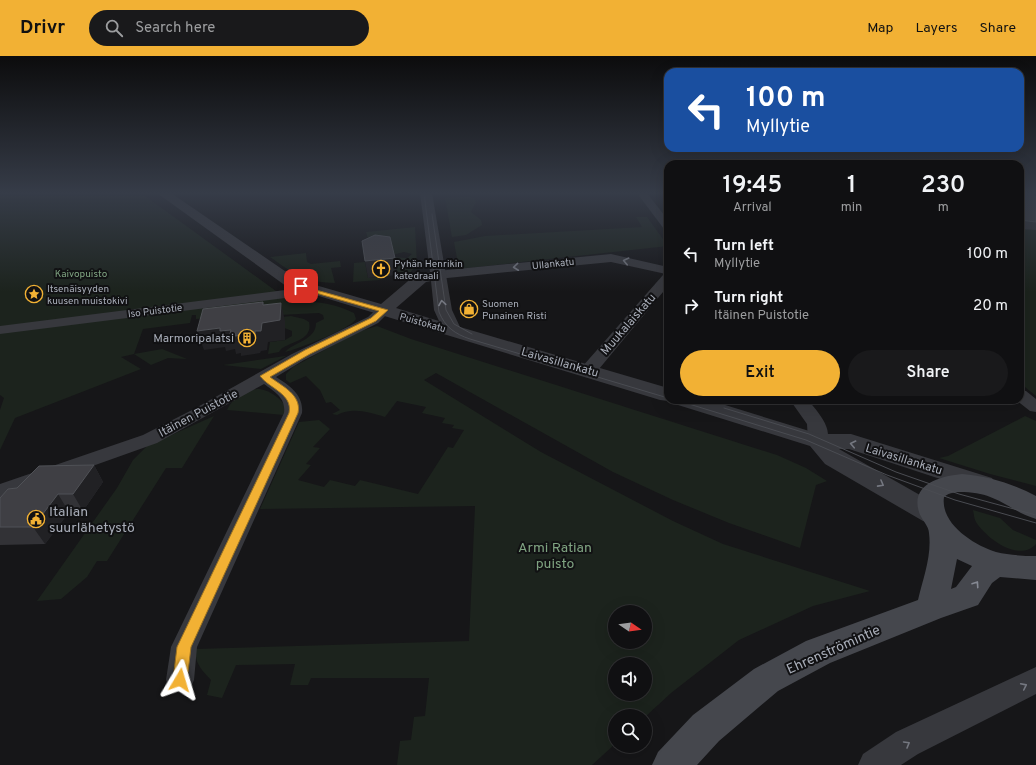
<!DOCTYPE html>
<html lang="en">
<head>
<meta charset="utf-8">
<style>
	body { margin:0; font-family:Overpass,sans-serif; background:#19191b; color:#f1f3f6; height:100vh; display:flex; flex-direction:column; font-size:15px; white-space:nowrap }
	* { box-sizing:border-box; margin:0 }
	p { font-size:13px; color:#9c9d9f }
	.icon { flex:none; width:22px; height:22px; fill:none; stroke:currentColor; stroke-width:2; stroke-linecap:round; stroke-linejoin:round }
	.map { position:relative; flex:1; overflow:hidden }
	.details { position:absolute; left:664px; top:104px; width:360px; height:244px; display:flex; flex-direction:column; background:#101012; border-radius:12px; box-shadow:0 4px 16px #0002,0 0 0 1px #303032 }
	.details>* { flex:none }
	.hud { position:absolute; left:664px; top:12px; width:360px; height:84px; border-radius:12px; box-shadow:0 4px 16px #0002,0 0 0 1px #303032; background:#1a4fa0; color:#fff; overflow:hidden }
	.needle { width:26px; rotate:103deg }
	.buttons { position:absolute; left:608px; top:549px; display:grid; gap:8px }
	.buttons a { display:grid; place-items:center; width:44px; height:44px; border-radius:50%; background:#101012; box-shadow:0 4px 16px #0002,0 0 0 1px #303032; font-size:20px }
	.pin { position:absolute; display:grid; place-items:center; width:34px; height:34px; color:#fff; margin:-17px; border-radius:8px; box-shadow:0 2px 6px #0006 }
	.me { position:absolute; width:44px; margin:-22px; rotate:7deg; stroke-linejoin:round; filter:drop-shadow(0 0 3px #0008) }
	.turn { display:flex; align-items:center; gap:14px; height:84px; padding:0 16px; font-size:18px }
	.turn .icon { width:52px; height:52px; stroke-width:2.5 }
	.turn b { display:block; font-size:28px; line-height:34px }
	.eta { display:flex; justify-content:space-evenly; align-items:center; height:68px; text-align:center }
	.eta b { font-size:24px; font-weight:600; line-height:28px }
	.cta { display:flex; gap:8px; margin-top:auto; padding:8px 16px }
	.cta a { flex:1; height:46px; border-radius:24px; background:#f2b134; color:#111; font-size:16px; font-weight:600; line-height:46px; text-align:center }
	.cta a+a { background:#19191b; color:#f1f3f6 }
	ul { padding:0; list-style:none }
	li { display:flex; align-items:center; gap:12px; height:52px; padding:0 16px }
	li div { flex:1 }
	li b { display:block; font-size:15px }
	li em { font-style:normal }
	header { display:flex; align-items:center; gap:24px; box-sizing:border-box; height:56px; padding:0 20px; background:#f2b134; color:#111 }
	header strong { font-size:19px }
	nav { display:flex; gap:22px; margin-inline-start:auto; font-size:14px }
	.search { width:280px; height:36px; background:#19191b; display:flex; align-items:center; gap:10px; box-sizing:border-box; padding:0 14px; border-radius:22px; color:#9c9d9f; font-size:15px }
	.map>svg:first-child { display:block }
</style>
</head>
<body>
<header>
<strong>Drivr</strong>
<div class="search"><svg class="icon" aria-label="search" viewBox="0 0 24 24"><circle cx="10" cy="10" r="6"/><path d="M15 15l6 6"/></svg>Search here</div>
<nav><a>Map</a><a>Layers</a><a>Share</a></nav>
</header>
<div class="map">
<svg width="1036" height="709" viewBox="0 0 1036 709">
	<rect width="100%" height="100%" fill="#161618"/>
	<path fill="#1c231d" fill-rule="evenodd" d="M0 137H141L291 246C312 244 334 247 354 257L356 263C350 273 298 293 285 296 294 286 316 284 316 267L324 263 323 259 319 257 196 263V259H192L190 267 143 273 134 298 162 293 187 303 168 302 151 309 134 298 121 301 141 313 15 362 0 394V354L4 342 0 339Z
		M1020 137H1036V340L1020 327Z
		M469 141 475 143 476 146 471 156 481 164 482 169 466 179 452 181 445 142Z
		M636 161H647L668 190 459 213 454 186 485 180 642 171Z
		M415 171 417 208 410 217 399 222 393 201 407 202 412 198 404 196 392 199 372 197 366 176Z
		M306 197 307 206 311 208 340 205 341 211 331 212 335 227C303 226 294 218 270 201Z
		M365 206 368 222 378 221 380 224 353 226 354 207Z
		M291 260 304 263 309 266C313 284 292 285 281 293L279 296 268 298 270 286 285 284 292 280V275L262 263Z
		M377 270 411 283 777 399 806 412 827 425 816 429 800 492 729 467 673 444 613 416 436 317 424 324 541 396 673 465 723 488 870 535 813 550 739 584 671 637 645 661 615 660V688L592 709H397L400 685 411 684 414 661 425 660 429 622H311L308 629H290L295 608 236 609 222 642 207 639 211 624C202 614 194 607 196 593L469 585 475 450 260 453 299 366 319 364 330 373 313 391 320 392 306 408 311 409 298 424 324 431 330 424 355 430 360 424 418 438 448 391 453 392 464 374 452 372 454 369 442 367 445 362 422 357 426 351 397 345 385 361C369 356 352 351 337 359L332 358 340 354 331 346 326 347 320 334 306 320 290 327 286 324V318L293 311 358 276ZM615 556H645V586H615ZM615 608H645V638H615Z
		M286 300 261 313 223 309 285 300Z
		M257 333C269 333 282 343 287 353L284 359 227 354C231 343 246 335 257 333Z
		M214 360 182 412H166L107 505H97L87 521 61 543 37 545 117 432 133 404 147 390Z
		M1025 360 1036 365V430L990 418 939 402 948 400Z
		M973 454 1000 462 1013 474 1036 484V488C1019 507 986 482 976 466 974 463 974 458 973 454Z"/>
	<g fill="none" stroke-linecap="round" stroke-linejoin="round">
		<path fill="#37383d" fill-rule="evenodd" d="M637 137H647L668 164V174L664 173Z
			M611 198 668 211V230L594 319 588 320 582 319 580 315 582 311 663 219 666 218 611 206 437 223 431 219 437 215Z
			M310 229 315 230 317 233 315 236 293 241 0 278V270L293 233Z
			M384 250 389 251 391 254 378 267 304 304 276 321C289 329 304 339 302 357L197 591 194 624 190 633 180 637 170 633 166 624 171 591 284 357C286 342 275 336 264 328L157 387 0 443V428L143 379 194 353 292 298 368 261 379 251Z
			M1020 334 1026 335 1036 343V356L1030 355 1016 344H1020Z
			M790 344H808C818 356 835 374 825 389L818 391 811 389 808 385 807 368Z
			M1036 611V638L918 698 901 709H858L863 698 896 676Z"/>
		<path fill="#37383d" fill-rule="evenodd" d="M157 137H171L298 224 381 248 414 220 430 216 420 137H432L452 254 460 271 668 332V344H674L668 345 660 344 286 230ZM431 225 434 254 439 265 396 252 426 226Z
			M675 344H709L819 378H851L992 422 996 428 992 434 983 437 849 393H839L941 451 945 458 941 465 932 468 923 465 825 408 810 390 678 349Z"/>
		<path fill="#45474d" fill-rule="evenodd" d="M962 418C988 420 1013 428 1036 440V463C1008 454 998 437 964 436 956 436 950 436 944 441 940 468 974 489 996 496 1009 499 1022 500 1036 500V524L1000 521 992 527 978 549 941 562 830 607 778 635 719 685 697 709H652L658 696 693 659 754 613 806 585 918 544C923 522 932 500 929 477 929 470 921 463 919 456 910 428 941 420 962 418ZM957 503 972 510 956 531 951 533Z"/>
		<path stroke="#4a4c52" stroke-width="1" d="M424 137 439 256C445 271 455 278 470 283L668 342
			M432 158 446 254 454 268 472 278
			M676 344 806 384 887 419 955 444 1036 467
			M724 352 809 378 896 416 959 438 1036 459"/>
	</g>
	<path fill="#323236" d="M1020 137 1036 141V174L1020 173Z
		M94 409 103 426 83 455 69 456 45 488 0 489V442L17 432Z"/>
	<path fill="#212124" d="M395 202 397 219 368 222 365 205Z
		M263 246 268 264 281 247 285 265V284L268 286 267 294 261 295 260 297 241 300V297L236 298 235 293 226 295 225 291 204 294 197 275 220 272 231 274 255 275 263 249Z
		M94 409 103 426 83 455 73 438Z
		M58 438 69 456 45 488 33 471Z"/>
	<path fill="#3f3f44" stroke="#4f5156" d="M1020 137H1031L1036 141V166L1020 164Z
		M375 179 390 181 395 202 365 205 362 185Z
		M263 246V249L281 247 280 264 262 267 261 275H255V278L235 280 236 278H230L231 274 220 275V272L197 275 203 253Z
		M94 409 73 438H58L33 471H0V442L8 433 17 432 39 410Z"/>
	<defs><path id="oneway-chevron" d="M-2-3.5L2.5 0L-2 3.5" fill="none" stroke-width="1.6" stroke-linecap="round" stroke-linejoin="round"/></defs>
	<g stroke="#757881">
		<use href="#oneway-chevron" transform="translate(626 205) rotate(-167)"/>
		<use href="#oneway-chevron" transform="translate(516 211) rotate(174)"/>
		<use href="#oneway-chevron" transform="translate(442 247) rotate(-99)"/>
		<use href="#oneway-chevron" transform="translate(853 388) rotate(-168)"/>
		<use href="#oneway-chevron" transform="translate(881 428) rotate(29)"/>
		<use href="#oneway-chevron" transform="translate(1024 630) rotate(-26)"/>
		<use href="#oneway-chevron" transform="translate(907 688) rotate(-30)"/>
	</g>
	<use stroke="#858993" href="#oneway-chevron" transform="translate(976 528) rotate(-56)"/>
	<linearGradient id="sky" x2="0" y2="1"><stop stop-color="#0c0c0d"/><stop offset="0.58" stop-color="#363c48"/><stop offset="1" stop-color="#363c48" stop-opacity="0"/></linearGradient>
	<rect width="1036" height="236" fill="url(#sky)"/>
	<path fill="#f2b134" stroke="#9d7322" d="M298 229 388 254 376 265 310 298 270 321C282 330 302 339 298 357L191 591 187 624 185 629 180 631 175 629 173 624 177 591 289 357C293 338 270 333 260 320L305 294 371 262 379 255 298 232Z"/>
	<defs>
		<symbol id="church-ring" viewBox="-11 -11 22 22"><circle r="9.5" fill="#111113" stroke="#f2b134" stroke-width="1.5"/><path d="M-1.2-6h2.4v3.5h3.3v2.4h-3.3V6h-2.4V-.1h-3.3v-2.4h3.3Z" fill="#f2b134"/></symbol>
		<symbol id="sight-ring" viewBox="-11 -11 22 22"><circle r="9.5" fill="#111113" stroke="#f2b134" stroke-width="1.5"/><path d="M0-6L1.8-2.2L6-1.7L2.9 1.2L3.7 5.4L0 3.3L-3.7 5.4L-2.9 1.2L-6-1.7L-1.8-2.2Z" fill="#f2b134"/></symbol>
		<symbol id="shop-ring" viewBox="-11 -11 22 22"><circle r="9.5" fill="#111113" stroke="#f2b134" stroke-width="1.5"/><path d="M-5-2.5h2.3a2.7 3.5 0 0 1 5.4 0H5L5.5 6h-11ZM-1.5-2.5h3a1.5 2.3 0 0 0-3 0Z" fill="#f2b134"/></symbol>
		<symbol id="building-ring" viewBox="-11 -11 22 22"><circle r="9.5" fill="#111113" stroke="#f2b134" stroke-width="1.5"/><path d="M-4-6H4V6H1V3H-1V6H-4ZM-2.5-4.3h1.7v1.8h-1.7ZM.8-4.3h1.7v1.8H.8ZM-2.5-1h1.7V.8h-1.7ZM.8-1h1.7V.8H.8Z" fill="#f2b134"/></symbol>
		<symbol id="civic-ring" viewBox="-11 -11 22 22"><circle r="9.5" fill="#111113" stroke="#f2b134" stroke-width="1.5"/><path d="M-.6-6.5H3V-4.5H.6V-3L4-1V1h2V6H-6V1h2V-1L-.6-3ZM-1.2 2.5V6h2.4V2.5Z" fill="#f2b134"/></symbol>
	</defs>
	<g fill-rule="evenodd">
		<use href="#church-ring" x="371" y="203" width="20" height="20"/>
		<use href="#sight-ring" x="24" y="228" width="20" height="20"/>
		<use href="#shop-ring" x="459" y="243" width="20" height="20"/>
		<use href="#building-ring" x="237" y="272" width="20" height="20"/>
		<use href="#civic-ring" x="26" y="453" width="20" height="20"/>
	</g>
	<g text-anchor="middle" stroke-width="4" stroke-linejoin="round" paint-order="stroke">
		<g font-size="10" fill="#a8adb8" stroke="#111113" text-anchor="start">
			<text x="394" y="211">Pyhän Henrikin<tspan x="394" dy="12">katedraali</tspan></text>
			<text x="47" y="236">Itsenäisyyden<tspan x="47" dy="12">kuusen muistokivi</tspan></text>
			<text x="482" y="251">Suomen<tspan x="482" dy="12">Punainen Risti</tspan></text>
		</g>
		<g font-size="10" fill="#a8adb8" stroke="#111113">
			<text transform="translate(553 207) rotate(-6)" y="4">Ullankatu</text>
			<text transform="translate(155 254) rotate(-7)" y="4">Iso Puistotie</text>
			<text transform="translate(423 266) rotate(16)" y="4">Puistokatu</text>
		</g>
		<g font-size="10" fill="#7fa381" stroke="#111113">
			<text x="81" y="221">Kaivopuisto</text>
		</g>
		<g font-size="12" fill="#a8adb8" stroke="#111113">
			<text transform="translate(628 268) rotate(-49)" y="4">Muukalaiskatu</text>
			<text transform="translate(560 306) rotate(16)" y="4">Laivasillankatu</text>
			<text transform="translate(198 357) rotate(-28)" y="4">Itäinen Puistotie</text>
			<text transform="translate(904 403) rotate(17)" y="4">Laivasillankatu</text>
		</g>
		<g font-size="12" fill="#a8adb8" stroke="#111113" text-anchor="end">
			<text x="234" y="286">Marmoripalatsi</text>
		</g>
		<g font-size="14" fill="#a8adb8" stroke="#111113" text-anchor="start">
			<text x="49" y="460">Italian<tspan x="49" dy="16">suurlähetystö</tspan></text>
		</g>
		<g font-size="14" fill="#7fa381" stroke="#111113">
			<text x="555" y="496">Armi Ratian<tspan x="555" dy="16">puisto</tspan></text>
		</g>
		<g font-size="14" fill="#a8adb8" stroke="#111113">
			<text transform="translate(833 593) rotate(-24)" y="5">Ehrenströmintie</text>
		</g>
	</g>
</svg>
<div class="buttons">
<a><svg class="needle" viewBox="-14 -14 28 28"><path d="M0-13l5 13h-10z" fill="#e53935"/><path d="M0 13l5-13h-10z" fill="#9c9d9f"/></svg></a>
<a><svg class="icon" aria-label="sound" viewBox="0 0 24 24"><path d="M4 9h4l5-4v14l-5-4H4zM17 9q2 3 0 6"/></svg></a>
<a><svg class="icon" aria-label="search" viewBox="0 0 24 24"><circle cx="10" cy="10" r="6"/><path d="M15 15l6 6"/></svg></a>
</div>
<div class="pin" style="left:301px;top:230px;background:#d93025"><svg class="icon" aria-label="arrive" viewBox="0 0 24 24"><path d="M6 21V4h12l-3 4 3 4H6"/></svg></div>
<svg class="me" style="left:180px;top:624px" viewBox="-20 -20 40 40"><path d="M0-17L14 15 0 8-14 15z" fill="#f2b134" stroke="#fff" stroke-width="4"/></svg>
<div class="hud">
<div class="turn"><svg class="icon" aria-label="left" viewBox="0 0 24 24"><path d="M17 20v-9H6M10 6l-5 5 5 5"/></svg><div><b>100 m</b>Myllytie</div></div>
</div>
<section class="details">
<div class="eta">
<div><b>19:45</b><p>Arrival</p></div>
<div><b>1</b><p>min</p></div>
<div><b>230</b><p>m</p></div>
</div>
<ul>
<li><svg class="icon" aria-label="left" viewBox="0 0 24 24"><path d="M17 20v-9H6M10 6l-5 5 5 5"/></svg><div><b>Turn left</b><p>Myllytie</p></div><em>100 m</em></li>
<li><svg class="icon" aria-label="right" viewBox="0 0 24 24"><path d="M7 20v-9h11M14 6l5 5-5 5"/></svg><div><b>Turn right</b><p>Itäinen Puistotie</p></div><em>20 m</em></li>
</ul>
<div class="cta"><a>Exit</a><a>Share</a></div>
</section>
</div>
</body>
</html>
